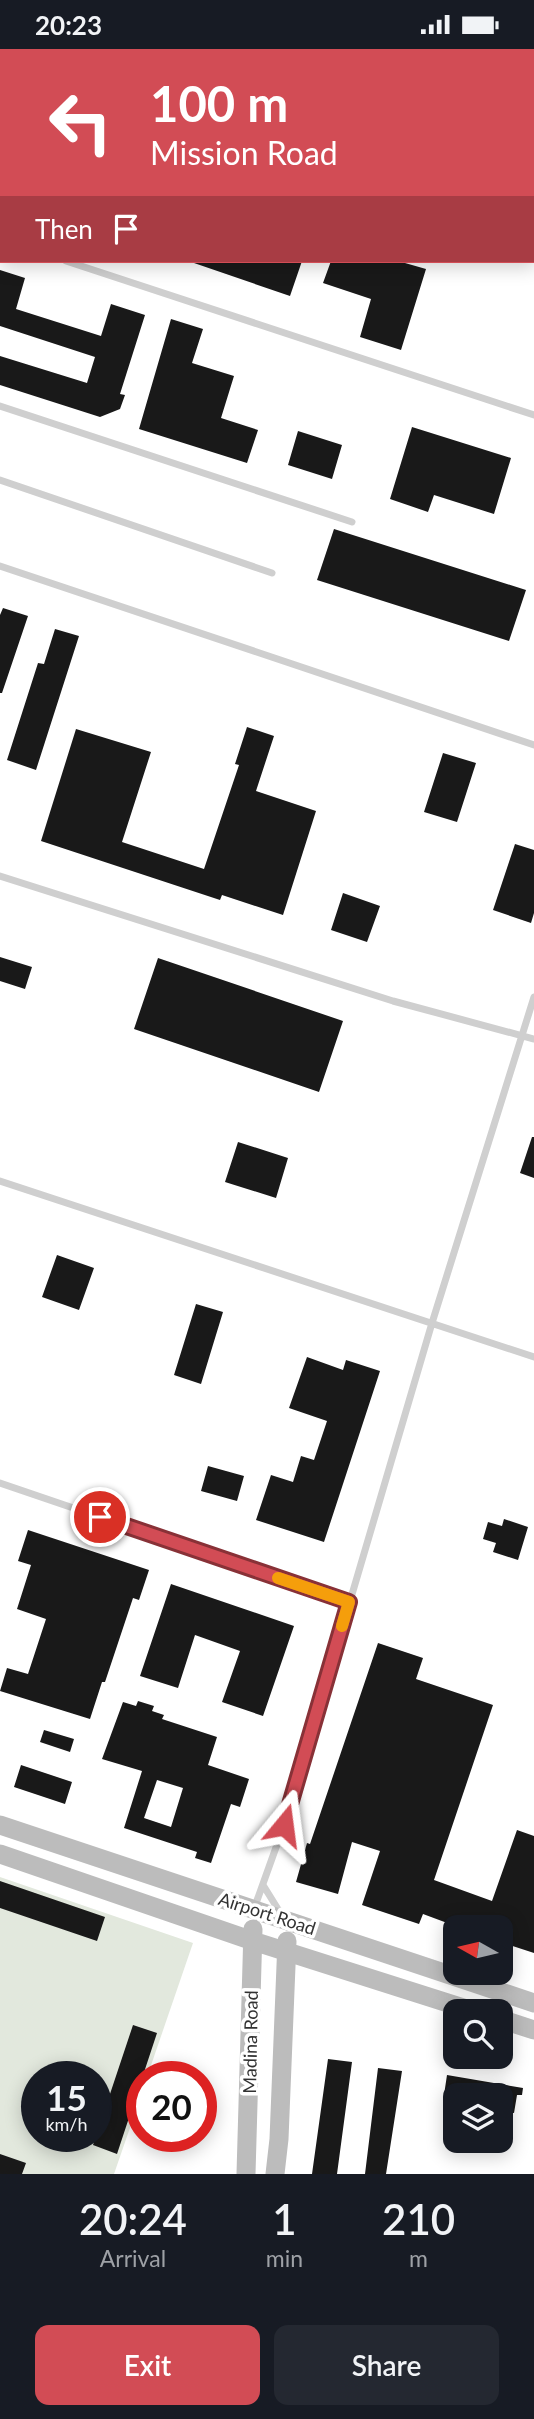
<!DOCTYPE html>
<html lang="en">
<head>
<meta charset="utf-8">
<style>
	body { margin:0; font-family:Lato,sans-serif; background:#242831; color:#f1f3f6; height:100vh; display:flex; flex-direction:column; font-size:26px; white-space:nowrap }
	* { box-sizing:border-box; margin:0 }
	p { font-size:23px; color:#9ea1a6 }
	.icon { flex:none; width:38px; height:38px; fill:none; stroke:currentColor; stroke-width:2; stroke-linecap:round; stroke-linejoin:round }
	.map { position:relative; height:2125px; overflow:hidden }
	.sheet { display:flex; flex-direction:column; background:#171b24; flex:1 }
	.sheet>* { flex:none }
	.hud { position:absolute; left:0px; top:0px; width:536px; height:214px; box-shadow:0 4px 18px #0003; background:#d24c55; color:#fff; overflow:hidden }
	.needle { width:46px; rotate:278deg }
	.tools { position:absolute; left:443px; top:1866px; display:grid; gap:14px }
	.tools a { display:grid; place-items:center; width:70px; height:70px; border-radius:14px; background:#171b24; box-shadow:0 4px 18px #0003; font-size:35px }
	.speed { position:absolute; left:21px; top:2012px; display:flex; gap:14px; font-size:35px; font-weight:700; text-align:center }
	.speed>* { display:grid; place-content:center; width:91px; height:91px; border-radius:50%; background:#171b24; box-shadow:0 4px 18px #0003; line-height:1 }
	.speed small { font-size:18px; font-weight:400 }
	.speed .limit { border:10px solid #d22; background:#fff; color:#111 }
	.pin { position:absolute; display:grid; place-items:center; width:60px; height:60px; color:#fff; margin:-30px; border:4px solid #fff; border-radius:50%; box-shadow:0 2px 7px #0007 }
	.me { position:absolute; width:77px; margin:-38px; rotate:16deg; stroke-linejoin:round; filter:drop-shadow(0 0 5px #0008) }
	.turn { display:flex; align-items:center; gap:24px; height:147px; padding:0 35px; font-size:32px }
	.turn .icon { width:91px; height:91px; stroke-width:2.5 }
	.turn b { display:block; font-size:49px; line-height:60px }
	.then { display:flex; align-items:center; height:66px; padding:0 35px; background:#0003; gap:14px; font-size:26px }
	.eta { display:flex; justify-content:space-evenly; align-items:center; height:119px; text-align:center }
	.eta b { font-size:42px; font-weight:600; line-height:49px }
	.cta { display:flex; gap:14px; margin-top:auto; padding:14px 35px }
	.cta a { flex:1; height:80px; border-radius:14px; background:#d24c55; color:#fff; font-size:28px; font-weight:600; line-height:80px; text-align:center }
	.cta a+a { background:#242831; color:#f1f3f6 }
	.status { display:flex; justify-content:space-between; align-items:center; height:49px; padding:0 35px; background:#171b24; direction:ltr }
	.status svg { height:19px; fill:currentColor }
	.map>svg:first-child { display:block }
</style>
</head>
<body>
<div class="status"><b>20:23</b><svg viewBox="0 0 49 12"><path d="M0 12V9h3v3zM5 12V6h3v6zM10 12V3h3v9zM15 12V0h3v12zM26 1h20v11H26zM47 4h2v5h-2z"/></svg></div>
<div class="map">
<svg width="534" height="2125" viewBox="0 0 534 2125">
	<rect width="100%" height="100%" fill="#fff"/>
	<path fill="#e2e8dd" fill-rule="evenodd" d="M0 1828 193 1894 147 2028H142V2044L114 2125H0ZM37 2028H96V2088H37Z"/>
	<path fill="#191919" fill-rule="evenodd" d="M195 212H302L290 247 194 214Z
		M331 212H398L426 220 401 301 360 288 371 250 323 234Z
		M0 221 25 229 16 260 101 287 111 255 145 266 120 345 125 346 120 360 100 368 0 336V307L87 334 95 308 0 277Z
		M171 270 203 280 192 314 234 327 221 369 258 381 247 414 139 380Z
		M412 378 511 409 494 465 434 446 428 463 390 450Z
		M298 382 342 396 332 430 288 416Z
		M334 480 526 541 509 592 317 531Z
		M3 559 28 567 2 644H0V566Z
		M55 580 79 587 36 721 7 711 38 614 44 615Z
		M247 678 274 687 256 742 316 762 283 866 222 846 220 851 41 792 76 680 151 703 122 793 204 820 239 716 235 715Z
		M443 704 476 714 457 773 424 763Z
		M515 795 534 801V864L531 874 493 861Z
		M343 844 380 857 367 893 331 881Z
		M0 908 32 918 25 940 0 932Z
		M158 909 343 972 319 1043 134 980Z
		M532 1088H534V1129L520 1124Z
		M238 1093 288 1109 276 1149 225 1133Z
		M57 1206 94 1219 79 1261 42 1248Z
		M196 1255 223 1263 201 1335 174 1326Z
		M307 1308 343 1321 346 1311 380 1322 324 1493 256 1471 271 1426 293 1433 301 1407 314 1411 327 1372 289 1359Z
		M208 1417 244 1427 237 1452 201 1442Z
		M504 1470 528 1478 518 1511 493 1503 496 1494 483 1490 488 1473 502 1477Z
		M28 1481 149 1521 139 1551 133 1549 105 1633H102L90 1670 0 1642 7 1619 28 1625 46 1570 17 1560 31 1516 18 1512Z
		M171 1535 294 1577 263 1667 222 1653 240 1602 195 1586 178 1639 140 1627Z
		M378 1594 423 1609 416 1630 493 1656 434 1831 492 1852 517 1781 534 1787V1904L500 1893V1878H458L423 1865 419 1875 362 1856 380 1802 352 1793 338 1845 296 1833 307 1794 310 1795Z
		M138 1652 154 1657 152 1662 164 1666 162 1670 217 1688 208 1716 249 1730 240 1758 231 1755 211 1814 195 1809 197 1803 124 1779 142 1722 102 1710 123 1653 136 1657ZM157 1731 183 1739 171 1778 144 1769Z
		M44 1681 74 1690 70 1703 40 1693Z
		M21 1716 72 1733 65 1755 14 1738Z
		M0 1832 105 1868 97 1892 0 1859Z
		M133 1976 157 1984 117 2105 93 2096Z
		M328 2010 352 2013 337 2125H312Z
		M378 2019 402 2022 386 2125H365Z
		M447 2026 523 2039 522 2046H517L514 2064 500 2062V2046H444Z
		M0 2105 26 2114 22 2125H0Z"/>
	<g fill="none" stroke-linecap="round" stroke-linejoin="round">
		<path stroke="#cfcfcf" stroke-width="7" d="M0 190 2 191
			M66 212 534 366
			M0 357 352 473
			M0 431 272 524
			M0 517 534 696
			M0 827 393 952 534 990
			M0 1132 534 1308
			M0 1434 349 1553
			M263 1836 281 1865
			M255 1857 284 1776 432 1274 534 948"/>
		<path stroke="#bcbcbc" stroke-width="19" d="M221 0 227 2
			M309 0 314 2
			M0 1776 534 1954
			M0 1805 253 1892 473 1962
			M500 1970 534 1981
			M246 2125 253 1880
			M275 2125 279 2090 287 1892"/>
	</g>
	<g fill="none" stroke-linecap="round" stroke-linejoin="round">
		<defs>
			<path id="route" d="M100 1468 349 1553 284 1776"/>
		</defs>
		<use href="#route" stroke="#883137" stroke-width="18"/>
		<use href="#route" stroke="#d24c55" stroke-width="12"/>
		<path stroke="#f59e0b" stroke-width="12" d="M278 1529 349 1553 342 1577"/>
	</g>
	<g text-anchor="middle" stroke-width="7" stroke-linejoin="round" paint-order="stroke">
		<g font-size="18" fill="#323232" stroke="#fff">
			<text transform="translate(267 1865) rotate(18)" y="6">Airport Road</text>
			<text transform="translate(251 1993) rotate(-89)" y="6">Madina Road</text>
		</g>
	</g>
</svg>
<div class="tools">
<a><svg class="needle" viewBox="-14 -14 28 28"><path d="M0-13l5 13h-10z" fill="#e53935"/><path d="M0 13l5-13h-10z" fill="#9ea1a6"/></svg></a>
<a><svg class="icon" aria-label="search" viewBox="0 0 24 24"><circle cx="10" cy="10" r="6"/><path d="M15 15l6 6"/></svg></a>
<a><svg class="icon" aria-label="layers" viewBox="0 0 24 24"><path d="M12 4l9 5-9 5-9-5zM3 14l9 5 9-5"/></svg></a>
</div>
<div class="speed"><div>15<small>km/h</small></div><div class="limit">20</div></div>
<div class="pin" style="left:100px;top:1468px;background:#d93025"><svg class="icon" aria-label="arrive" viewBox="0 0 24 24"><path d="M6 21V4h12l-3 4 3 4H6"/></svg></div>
<svg class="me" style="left:284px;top:1776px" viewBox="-20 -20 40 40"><path d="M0-17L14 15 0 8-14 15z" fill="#d24c55" stroke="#fff" stroke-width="4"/></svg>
<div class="hud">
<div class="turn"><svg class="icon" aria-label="left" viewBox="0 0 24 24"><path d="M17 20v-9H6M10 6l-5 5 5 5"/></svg><div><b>100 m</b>Mission Road</div></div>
<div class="then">Then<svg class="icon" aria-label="arrive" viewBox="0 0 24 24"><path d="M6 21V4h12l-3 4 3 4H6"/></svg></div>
</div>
</div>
<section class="sheet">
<div class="eta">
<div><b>20:24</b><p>Arrival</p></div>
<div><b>1</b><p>min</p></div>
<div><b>210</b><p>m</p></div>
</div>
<div class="cta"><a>Exit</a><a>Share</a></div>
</section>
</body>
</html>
